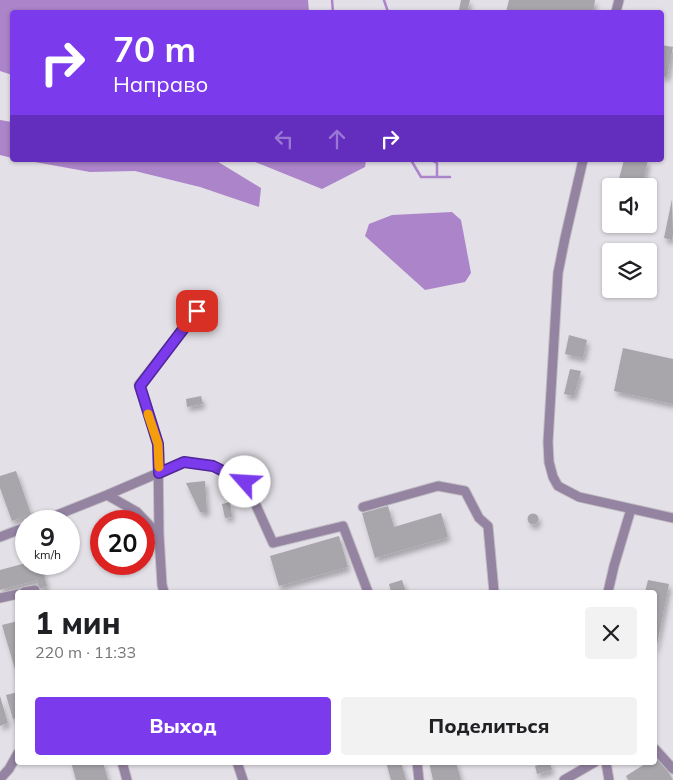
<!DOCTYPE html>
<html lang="ru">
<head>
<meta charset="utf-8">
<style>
	body { margin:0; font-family:Mulish,sans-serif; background:#f2f2f2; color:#202124; height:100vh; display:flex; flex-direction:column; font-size:19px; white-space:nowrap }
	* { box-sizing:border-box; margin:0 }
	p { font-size:16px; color:#757577 }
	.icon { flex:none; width:28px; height:28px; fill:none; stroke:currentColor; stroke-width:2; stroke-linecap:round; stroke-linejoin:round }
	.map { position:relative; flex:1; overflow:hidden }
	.drawer { position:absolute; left:15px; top:590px; width:642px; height:175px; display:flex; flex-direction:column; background:#fff; border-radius:5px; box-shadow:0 1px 4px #0004 }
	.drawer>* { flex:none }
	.hud { position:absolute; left:10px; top:10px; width:654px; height:152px; border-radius:5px; box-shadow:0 1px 4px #0004; background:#7c3aed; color:#fff; overflow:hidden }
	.tools { position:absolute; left:602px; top:178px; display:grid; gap:10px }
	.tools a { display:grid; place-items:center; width:55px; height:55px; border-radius:5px; background:#fff; box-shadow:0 1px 4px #0004; font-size:25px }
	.speed { position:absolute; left:15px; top:510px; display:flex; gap:10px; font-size:25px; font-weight:700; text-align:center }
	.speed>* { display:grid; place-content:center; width:65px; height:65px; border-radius:50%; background:#fff; box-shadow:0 1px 4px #0004; line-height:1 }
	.speed small { font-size:12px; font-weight:400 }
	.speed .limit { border:8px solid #d22; background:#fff; color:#111 }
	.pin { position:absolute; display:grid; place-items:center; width:42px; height:42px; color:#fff; margin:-21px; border-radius:10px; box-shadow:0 2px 8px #0006 }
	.me { position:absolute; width:55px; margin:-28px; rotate:296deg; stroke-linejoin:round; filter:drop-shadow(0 0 4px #0008) }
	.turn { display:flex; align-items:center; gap:18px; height:105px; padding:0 20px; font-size:22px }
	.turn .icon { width:65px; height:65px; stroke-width:2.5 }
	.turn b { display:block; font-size:35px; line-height:42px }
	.lanes { display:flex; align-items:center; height:48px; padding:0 20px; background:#0003; justify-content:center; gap:25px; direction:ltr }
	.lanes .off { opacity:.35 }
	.round { display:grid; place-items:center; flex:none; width:52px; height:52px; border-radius:5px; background:#f2f2f2 }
	.head { display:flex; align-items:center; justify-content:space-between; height:85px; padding:0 20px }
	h1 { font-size:30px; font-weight:800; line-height:38px }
	.primary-button { display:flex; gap:10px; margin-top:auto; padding:10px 20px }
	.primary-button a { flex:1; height:58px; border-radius:5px; background:#7c3aed; color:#fff; font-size:20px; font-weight:800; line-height:58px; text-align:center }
	.primary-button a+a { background:#f2f2f2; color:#202124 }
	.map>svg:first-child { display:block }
</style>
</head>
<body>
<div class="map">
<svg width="673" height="780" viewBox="0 0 673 780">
	<defs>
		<filter id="shadow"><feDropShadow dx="2.5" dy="4.5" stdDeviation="2.5" flood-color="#0004"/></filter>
	</defs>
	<rect width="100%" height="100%" fill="#e3e0e7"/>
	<path fill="#ac84c9" d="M0 0H308L309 12H12V75L0 71Z
		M0 120 12 122V158L0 155Z
		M24 160H215L261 188 259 207 200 187 135 171 90 172Z
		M250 160H366L365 167 322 189Z
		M452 212 461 220 471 273 465 282 425 290 365 236 369 224 392 215Z"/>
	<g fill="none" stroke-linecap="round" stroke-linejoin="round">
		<path stroke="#ac84c9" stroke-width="2.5" d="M332 0 333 12
			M384 0 388 12
			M411 160 421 177H450
			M431 160 437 163V177"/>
	</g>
	<path fill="#a8a5ab" filter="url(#shadow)" d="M461 0H470L467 12 459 10Z
		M509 0H595L593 12H506Z
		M661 45 673 47 667 77 661 76Z
		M624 160H648L642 186H617Z
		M672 199 673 234 672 240 664 238Z
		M569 335 587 340 583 358 565 354Z
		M623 348 673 359V404L614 391Z
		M570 369 581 371 574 396 564 394Z
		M201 396 203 404 187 407 186 399Z
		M16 471 31 514 12 521 0 488V476Z
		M205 481 207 512H200L186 483Z
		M230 502 232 517 225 518 222 504Z
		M388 506 394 527 441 513 448 537 375 558 362 513Z
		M527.5 519a5.5 5.5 0 1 1 11 0a5.5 5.5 0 1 1-11 0Z
		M339 536 348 567 279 586 270 556Z
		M26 563 41 564 47 586 39 589 37 580 0 590V570Z
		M402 580 406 592H391L389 584Z
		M648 580 669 584 656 650H655V592H645Z
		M18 621V676H17L2 625Z
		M18 692V718L13 719 6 695Z
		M0 696 8 723 0 726Z
		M659 756 673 780H628L626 776 648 762H655V758Z
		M71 762H103L108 780H76Z
		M386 762H401L406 780H391Z
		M429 762H456L461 780H433Z
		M547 762H550L552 770 537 774 535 766Z"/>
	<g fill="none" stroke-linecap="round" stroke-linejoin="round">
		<defs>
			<path id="minor" d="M616 12 619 0
				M583 160 565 238 558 273 548 442 549 462 553 477 558 486 579 497 673 518
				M107 495 184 462 213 466 245 481 273 543 343 526 368 592
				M363 507 438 486 465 491 479 518 488 526 494 592
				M42 521 107 495 137 512 159 535 162 585 164 592
				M159 535 158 444 139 385 197 311
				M0 537 26 527
				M24 592 35 590
				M608 592 614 566 631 509
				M0 598 18 594
				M655 749 673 769
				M122 762 127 780
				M237 762 243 780
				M417 762 419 780
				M606 762 609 780
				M0 779 9 769 18 753
				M564 780 595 762"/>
		</defs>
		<use href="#minor" stroke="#c1bec4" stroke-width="11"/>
		<use href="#minor" stroke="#9483a1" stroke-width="9"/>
	</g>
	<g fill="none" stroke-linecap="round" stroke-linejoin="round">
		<defs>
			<path id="route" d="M197 311 140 386 158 444 159 473 184 462 213 466 245 482"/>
		</defs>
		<use href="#route" stroke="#51269a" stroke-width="12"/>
		<use href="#route" stroke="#7c3aed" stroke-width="9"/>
		<path stroke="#f59e0b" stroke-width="9" d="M148 414 158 444 159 467"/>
	</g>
</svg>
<div class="tools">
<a><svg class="icon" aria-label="sound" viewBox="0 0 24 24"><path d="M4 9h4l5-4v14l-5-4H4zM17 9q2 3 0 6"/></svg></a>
<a><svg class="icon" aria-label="layers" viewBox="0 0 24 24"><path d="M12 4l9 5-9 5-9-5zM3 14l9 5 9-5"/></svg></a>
</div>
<div class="speed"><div>9<small>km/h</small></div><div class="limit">20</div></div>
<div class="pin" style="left:197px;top:311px;background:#d93025"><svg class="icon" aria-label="arrive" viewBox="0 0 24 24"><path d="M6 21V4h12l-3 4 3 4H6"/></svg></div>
<svg class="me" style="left:245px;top:482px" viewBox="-20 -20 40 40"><circle r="19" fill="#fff"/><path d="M0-13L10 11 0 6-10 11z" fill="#7c3aed"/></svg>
<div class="hud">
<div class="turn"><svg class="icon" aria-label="right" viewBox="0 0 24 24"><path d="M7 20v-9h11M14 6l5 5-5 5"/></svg><div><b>70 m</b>Направо</div></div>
<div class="lanes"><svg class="icon off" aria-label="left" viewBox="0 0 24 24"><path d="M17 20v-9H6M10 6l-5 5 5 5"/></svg><svg class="icon off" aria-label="ahead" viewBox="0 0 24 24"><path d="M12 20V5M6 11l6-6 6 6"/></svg><svg class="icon" aria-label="right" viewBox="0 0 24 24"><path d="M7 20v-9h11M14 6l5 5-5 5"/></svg></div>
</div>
<section class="drawer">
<div class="head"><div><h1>1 мин</h1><p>220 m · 11:33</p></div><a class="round"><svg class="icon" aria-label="close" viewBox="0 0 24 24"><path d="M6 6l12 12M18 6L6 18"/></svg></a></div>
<div class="primary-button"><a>Выход</a><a>Поделиться</a></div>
</section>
</div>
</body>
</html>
